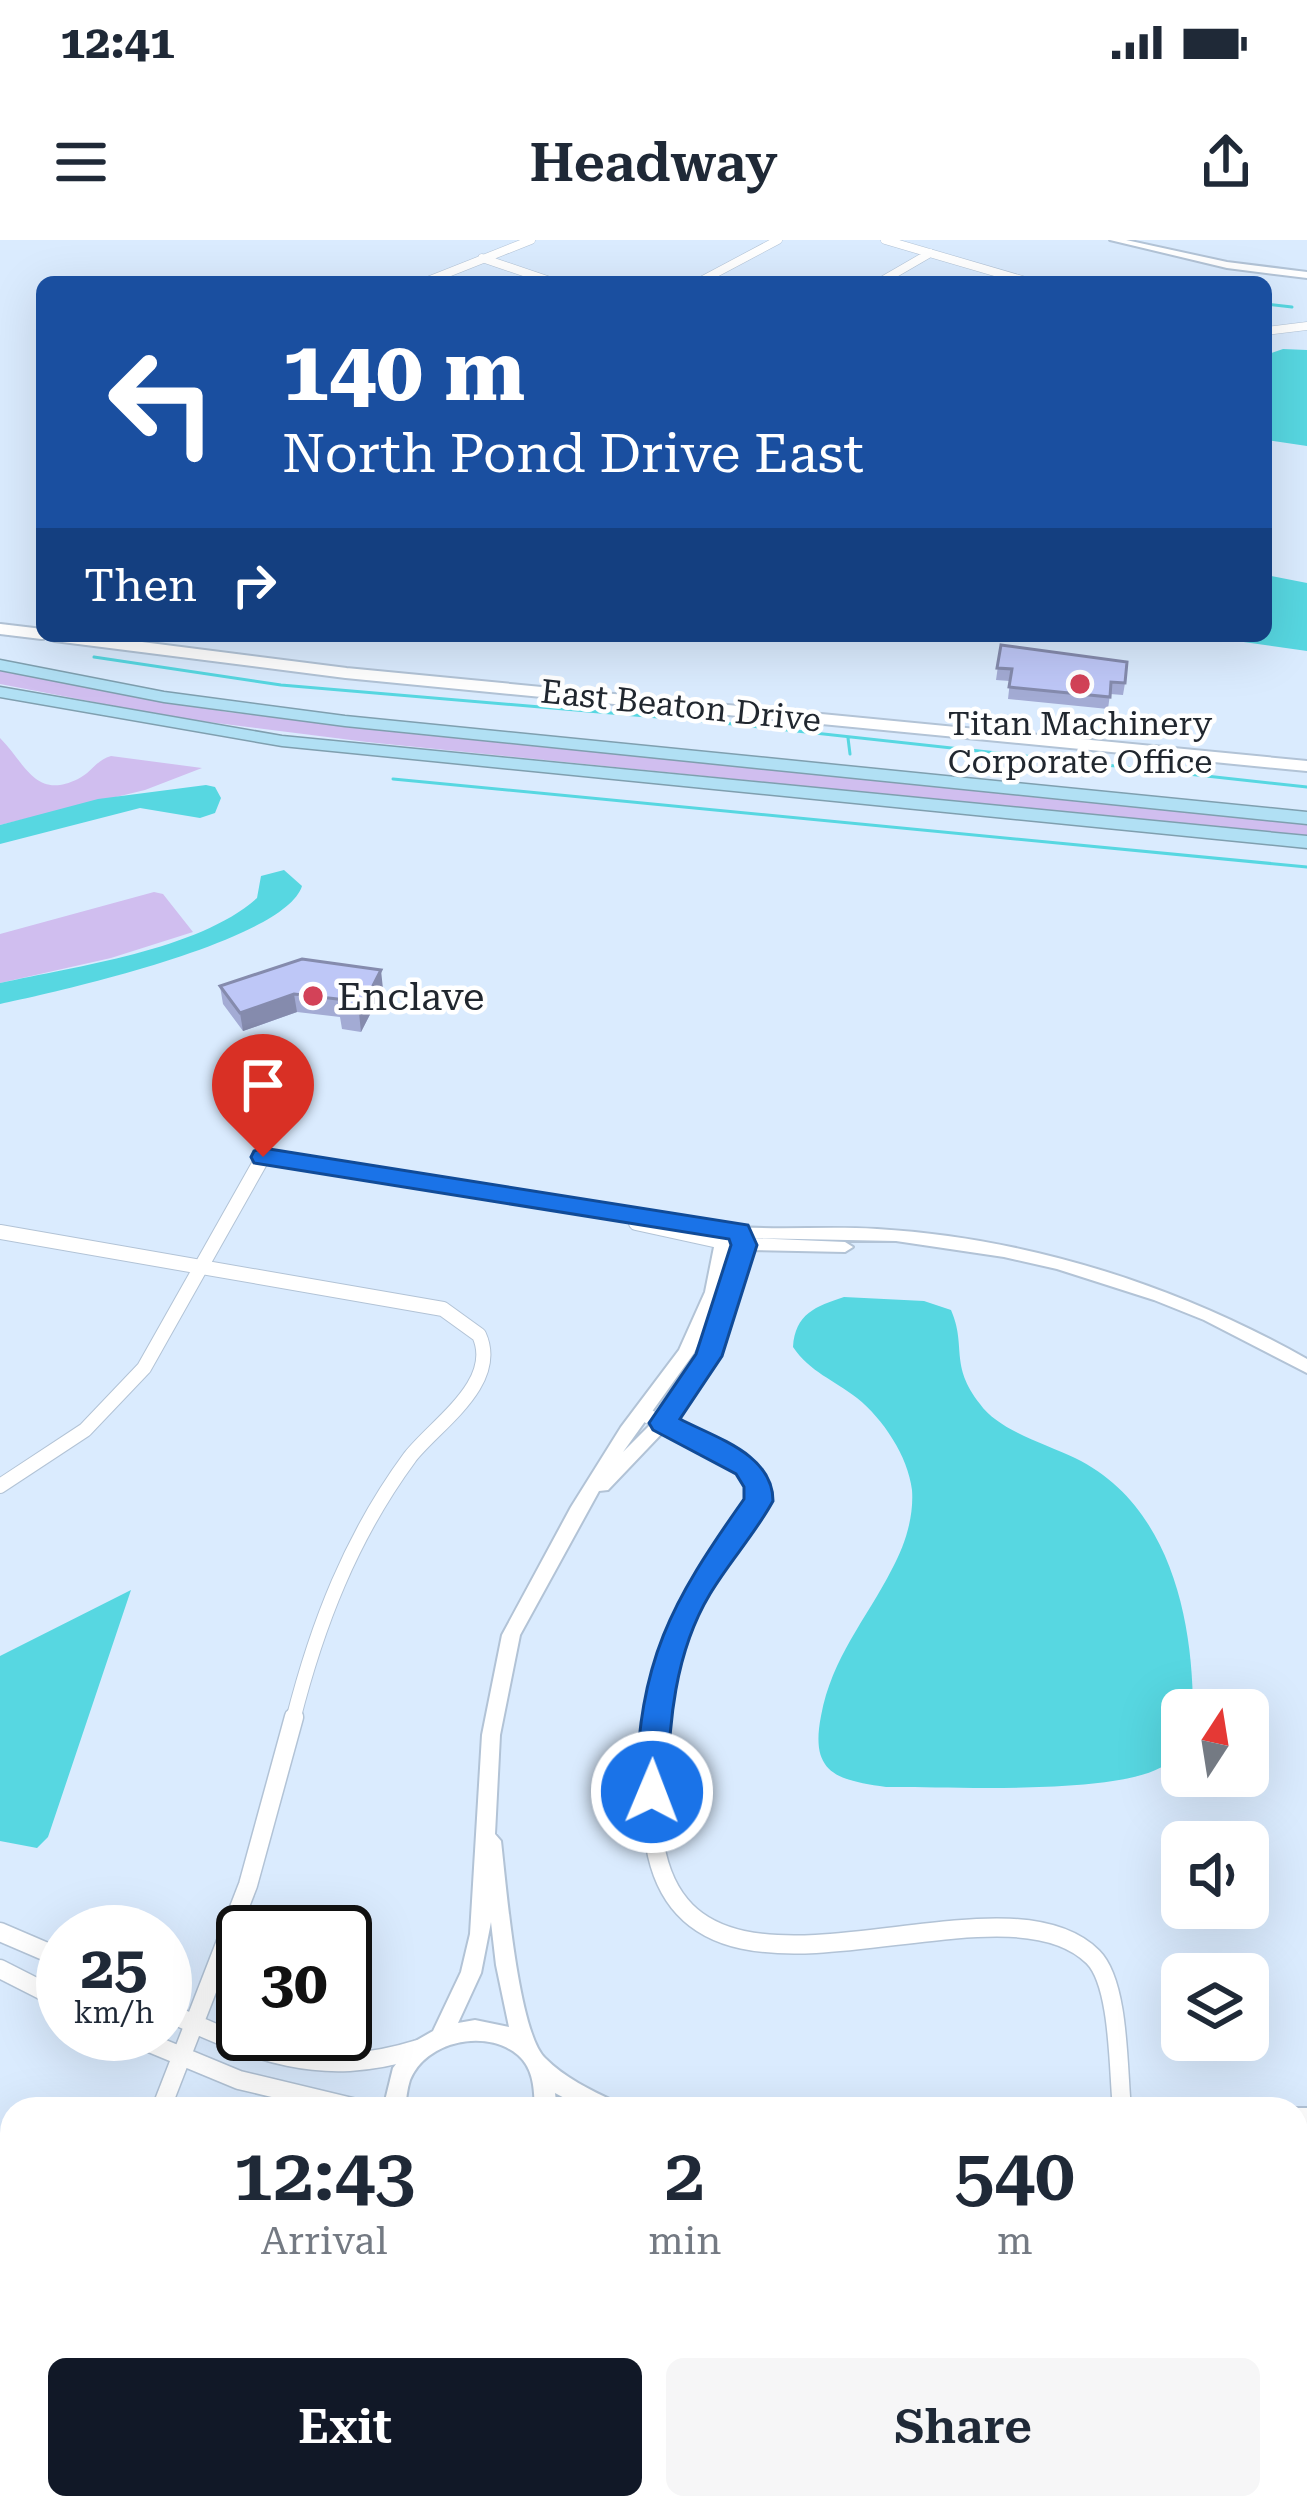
<!DOCTYPE html>
<html lang="en">
<head>
<meta charset="utf-8">
<style>
	body { margin:0; font-family:"Roboto Serif",serif; background:#f6f6f7; color:#1f2937; height:100vh; display:flex; flex-direction:column; font-size:45px; white-space:nowrap }
	* { box-sizing:border-box; margin:0 }
	p { font-size:39px; color:#747a83 }
	.icon { flex:none; width:66px; height:66px; fill:none; stroke:currentColor; stroke-width:2; stroke-linecap:round; stroke-linejoin:round }
	.map { position:relative; flex:1; overflow:hidden }
	.panel { position:absolute; left:0px; top:1857px; width:1308px; height:423px; display:flex; flex-direction:column; background:#fff; border-radius:36px 36px 0 0; box-shadow:0 12px 48px #0002 }
	.panel>* { flex:none }
	.hud { position:absolute; left:36px; top:36px; width:1236px; height:366px; border-radius:18px; box-shadow:0 12px 48px #0002; background:#1a4fa0; color:#fff; overflow:hidden }
	.needle { width:78px; rotate:12deg }
	.buttons { position:absolute; left:1161px; top:1449px; display:grid; gap:24px }
	.buttons a { display:grid; place-items:center; width:108px; height:108px; border-radius:18px; background:#fff; box-shadow:0 12px 48px #0002; font-size:60px }
	.speed { position:absolute; left:36px; top:1665px; display:flex; gap:24px; font-size:60px; font-weight:700; text-align:center }
	.speed>* { display:grid; place-content:center; width:156px; height:156px; border-radius:50%; background:#fff; box-shadow:0 12px 48px #0002; line-height:1 }
	.speed small { font-size:30px; font-weight:400 }
	.speed .limit { border:6px solid #111; border-radius:18px; background:#fff; color:#111 }
	.pin { position:absolute; display:grid; place-items:center; width:102px; height:102px; color:#fff; margin:-123px -51px; border-radius:50% 50% 50% 0; rotate:-45deg; box-shadow:0 0 12px #0007 }
	.pin .icon { rotate:45deg }
	.me { position:absolute; width:132px; margin:-66px; rotate:1deg; stroke-linejoin:round; filter:drop-shadow(0 0 9px #0008) }
	.turn { display:flex; align-items:center; gap:42px; height:252px; padding:0 48px; font-size:54px }
	.turn .icon { width:156px; height:156px; stroke-width:2.5 }
	.turn b { display:block; font-size:84px; line-height:102px }
	.then { display:flex; align-items:center; height:114px; padding:0 48px; background:#0003; gap:24px; font-size:45px }
	.eta { display:flex; justify-content:space-evenly; align-items:center; height:204px; text-align:center }
	.eta b { font-size:72px; font-weight:600; line-height:84px }
	.cta { display:flex; gap:24px; margin-top:auto; padding:24px 48px }
	.cta a { flex:1; height:138px; border-radius:18px; background:#111827; color:#fff; font-size:48px; font-weight:600; line-height:138px; text-align:center }
	.cta a+a { background:#f6f6f7; color:#1f2937 }
	.status { display:flex; justify-content:space-between; align-items:center; height:84px; padding:0 60px; background:#fff; direction:ltr }
	.status svg { height:33px; fill:currentColor }
	header { display:flex; justify-content:space-between; align-items:center; height:156px; padding:0 48px; background:#fff; font-size:54px; font-weight:600 }
	.map>svg:first-child { display:block }
</style>
</head>
<body>
<div class="status"><b>12:41</b><svg viewBox="0 0 49 12"><path d="M0 12V9h3v3zM5 12V6h3v6zM10 12V3h3v9zM15 12V0h3v12zM26 1h20v11H26zM47 4h2v5h-2z"/></svg></div>
<header><svg class="icon" aria-label="menu" viewBox="0 0 24 24"><path d="M4 6h16M4 12h16M4 18h16"/></svg>Headway<svg class="icon" aria-label="share" viewBox="0 0 24 24"><path d="M12 15V3M7 8l5-5 5 5M5 13v7h14v-7"/></svg></header>
<div class="map">
<svg width="1307" height="2279" viewBox="0 0 1307 2279">
	<rect width="100%" height="100%" fill="#daebfe"/>
	<path fill="#cbe1fb" d="M501 2268H1104L1103 2279H500Z"/>
	<path fill="#d0beef" d="M0 430 227 472 374 489 1307 583V597L367 502 177 478 0 444Z
		M0 498C26 524 35 560 78 539 92 532 95 521 111 516L202 528 145 550 0 585Z
		M154 652 163 654 193 692 111 718 0 743V694Z"/>
	<path fill="#57d7e1" d="M1283 109 1307 110V206L1266 200V115Z
		M1266 335 1307 343V411L1201 396H1266Z
		M206 545 215 547 221 558 215 573 200 578 140 568 0 604V585L98 559Z
		M284 630 302 646C285 701 57 752 0 764V743C76 726 199 710 257 658L261 636Z
		M844 1057 924 1061 951 1070C967 1107 949 1124 980 1164 999 1191 1046 1204 1075 1218 1168 1263 1193 1375 1193 1470H1182C1182 1489 1184 1508 1169 1522 1129 1557 944 1546 886 1547 835 1540 810 1532 821 1476 832 1417 866 1380 892 1329 905 1305 914 1277 912 1250 908 1216 883 1179 857 1158 834 1140 810 1132 793 1107 795 1074 816 1066 844 1057Z
		M131 1350 48 1597 37 1608 0 1601V1416Z"/>
	<g fill="none" stroke-linecap="round" stroke-linejoin="round">
		<path stroke="#57d7e1" stroke-width="3" d="M1266 64 1292 67
			M94 417 281 445 705 481 1307 547
			M848 498 850 514
			M393 539 1307 627"/>
		<defs>
			<path id="minor-far3" d="M885 0 1029 42
				M482 18 553 42
				M425 42 531 0
				M699 42 778 0
				M880 42 930 13
				M1266 91 1307 86"/>
			<path id="minor-far2" d="M0 389 42 394
				M55 396 346 433 1307 526"/>
			<path id="minor-far1" d="M636 983 723 1002
				M0 992 443 1069 479 1095C501 1143 436 1184 410 1217 351 1297 317 1385 293 1480
				M642 1173 746 1227 760 1252 752 1273 684 1375 654 1480
				M0 1246 85 1190 144 1128 263 917 739 992"/>
			<path id="minor" d="M655 1477C647 1520 647 1562 655 1605 690 1808 997 1621 1093 1717 1120 1744 1118 1832 1122 1869
				M0 1692 63 1719
				M0 1729 63 1761
				M165 1771C256 1812 319 1840 418 1809
				M128 1794 239 1840 360 1869
				M161 1869 248 1645 294 1477
				M126 2279 128 2268"/>
			<path id="tertiary" d="M1110 0H1126L1227 22 1307 32V38L1227 28Z
				M739 987C785 990 831 986 877 989 1028 998 1176 1045 1307 1119V1133L1204 1080 1154 1060 1057 1029 1004 1017 896 1001 749 998 845 1002 853 1007 845 1012 750 1010 715 1120 668 1187 608 1250 599 1251 520 1395 500 1495 495 1594 501 1601C506 1644 518 1792 545 1818 565 1838 590 1850 616 1862L619 1869H585L555 1853 557 1869H535C534 1849 534 1829 518 1815 486 1788 426 1801 410 1840 407 1849 406 1860 405 1869H383L393 1828 412 1803 433 1791 461 1732 470 1694 482 1495 502 1395 571 1267 621 1187 679 1110 705 1052 715 1002ZM730 1008 735 1010 701 1114 656 1179 623 1212 694 1113 721 1052ZM491 1682 496 1725 509 1787 475 1780 458 1783 481 1733Z
				M976 1859H1118L1126 1862 1129 1869H965L968 1862Z
				M1296 1868H1307V1888H1296V1869H1292Z
				M1296 1890 1307 1891V1913L1296 1912Z
				M417 2268H441L439 2279H415Z
				M448 2268H472L470 2279H446Z"/>
			<path id="motorway" d="M0 420 164 452 345 476 1307 572V584L345 486 164 462 0 430Z
				M0 447 282 496 1307 596V608L282 506 0 457Z"/>
		</defs>
		<use href="#minor-far3" stroke="#b2c3d6" stroke-width="9"/>
		<use href="#minor-far2" stroke="#b2c3d6" stroke-width="14"/>
		<use href="#minor-far1" stroke="#b2c3d6" stroke-width="16"/>
		<use href="#minor" stroke="#b2c3d6" stroke-width="21"/>
		<use href="#tertiary" stroke="#b2c3d6" stroke-width="4"/>
		<use href="#motorway" stroke="#7f9faf" stroke-width="3"/>
		<use href="#minor-far3" stroke="#fff" stroke-width="8"/>
		<use href="#minor-far2" stroke="#fff" stroke-width="10"/>
		<use href="#minor-far1" stroke="#fff" stroke-width="14"/>
		<use href="#minor" stroke="#fff" stroke-width="18"/>
		<use href="#tertiary" fill="#fff" fill-rule="evenodd"/>
		<use href="#motorway" fill="#b1e0f4" fill-rule="evenodd"/>
	</g>
	<path fill="#a3abd4" d="M1001 405 1125 443 1123 455 1110 454 1108 469 1008 459 1010 441 996 440Z
		M220 746 383 749 361 792 342 789 340 777 297 772 243 791 223 764Z
		M1307 2180V2199L1299 2191Z
		M1241 2268H1296L1307 2279H1239L1236 2276Z"/>
	<path fill="#858bad" d="M381 730 383 749 361 792 359 773Z
		M294 754 297 772 243 791 240 773Z"/>
	<path fill="#bec7f7" stroke="#858bad" stroke-width="3" d="M1001 405 1127 422 1125 443 1111 442 1110 457 1009 447 1012 429 997 428Z
		M302 719 381 730 359 773 339 771 346 760 294 754 240 773 220 746Z
		M1307 2207V2279H1266L1254 2268H1296V2220Z"/>
	<path fill="#1a73e8" stroke="#114b97" stroke-width="3" d="M263 908 748 985 757 1005 722 1116 680 1179C716 1198 773 1214 773 1261 755 1294 729 1322 710 1354 675 1412 668 1485 668 1552L663 1561 652 1565 640 1561 636 1552C639 1420 670 1364 744 1259V1247L736 1234 653 1190 649 1183 696 1114 731 1005 729 999 254 923 251 917 254 911Z"/>
	<g fill="#d34258" stroke="#fff" stroke-width="4.5">
		<circle cx="1080" cy="444" r="12"/>
		<circle cx="313" cy="756" r="12"/>
	</g>
	<g text-anchor="middle" stroke-width="9" stroke-linejoin="round" paint-order="stroke">
		<g font-size="33" fill="#21272f" stroke="#fff">
			<text transform="translate(681 465) rotate(6)" y="12">East Beaton Drive</text>
		</g>
		<g font-size="33" fill="#21272f" stroke="#fff">
			<text x="1080" y="495">Titan Machinery<tspan x="1080" dy="38">Corporate Office</tspan></text>
		</g>
		<g font-size="39" fill="#21272f" stroke="#fff" text-anchor="start">
			<text x="337" y="770">Enclave</text>
		</g>
	</g>
</svg>
<div class="buttons">
<a><svg class="needle" viewBox="-14 -14 28 28"><path d="M0-13l5 13h-10z" fill="#e53935"/><path d="M0 13l5-13h-10z" fill="#747a83"/></svg></a>
<a><svg class="icon" aria-label="sound" viewBox="0 0 24 24"><path d="M4 9h4l5-4v14l-5-4H4zM17 9q2 3 0 6"/></svg></a>
<a><svg class="icon" aria-label="layers" viewBox="0 0 24 24"><path d="M12 4l9 5-9 5-9-5zM3 14l9 5 9-5"/></svg></a>
</div>
<div class="speed"><div>25<small>km/h</small></div><div class="limit">30</div></div>
<div class="pin" style="left:263px;top:917px;background:#d93025"><svg class="icon" aria-label="arrive" viewBox="0 0 24 24"><path d="M6 21V4h12l-3 4 3 4H6"/></svg></div>
<svg class="me" style="left:652px;top:1552px" viewBox="-20 -20 40 40"><circle r="17" fill="#1a73e8" stroke="#fff" stroke-width="3"/><path d="M0-11L8 9 0 5-8 9z" fill="#fff"/></svg>
<div class="hud">
<div class="turn"><svg class="icon" aria-label="left" viewBox="0 0 24 24"><path d="M17 20v-9H6M10 6l-5 5 5 5"/></svg><div><b>140 m</b>North Pond Drive East</div></div>
<div class="then">Then<svg class="icon" aria-label="right" viewBox="0 0 24 24"><path d="M7 20v-9h11M14 6l5 5-5 5"/></svg></div>
</div>
<section class="panel">
<div class="eta">
<div><b>12:43</b><p>Arrival</p></div>
<div><b>2</b><p>min</p></div>
<div><b>540</b><p>m</p></div>
</div>
<div class="cta"><a>Exit</a><a>Share</a></div>
</section>
</div>
</body>
</html>
